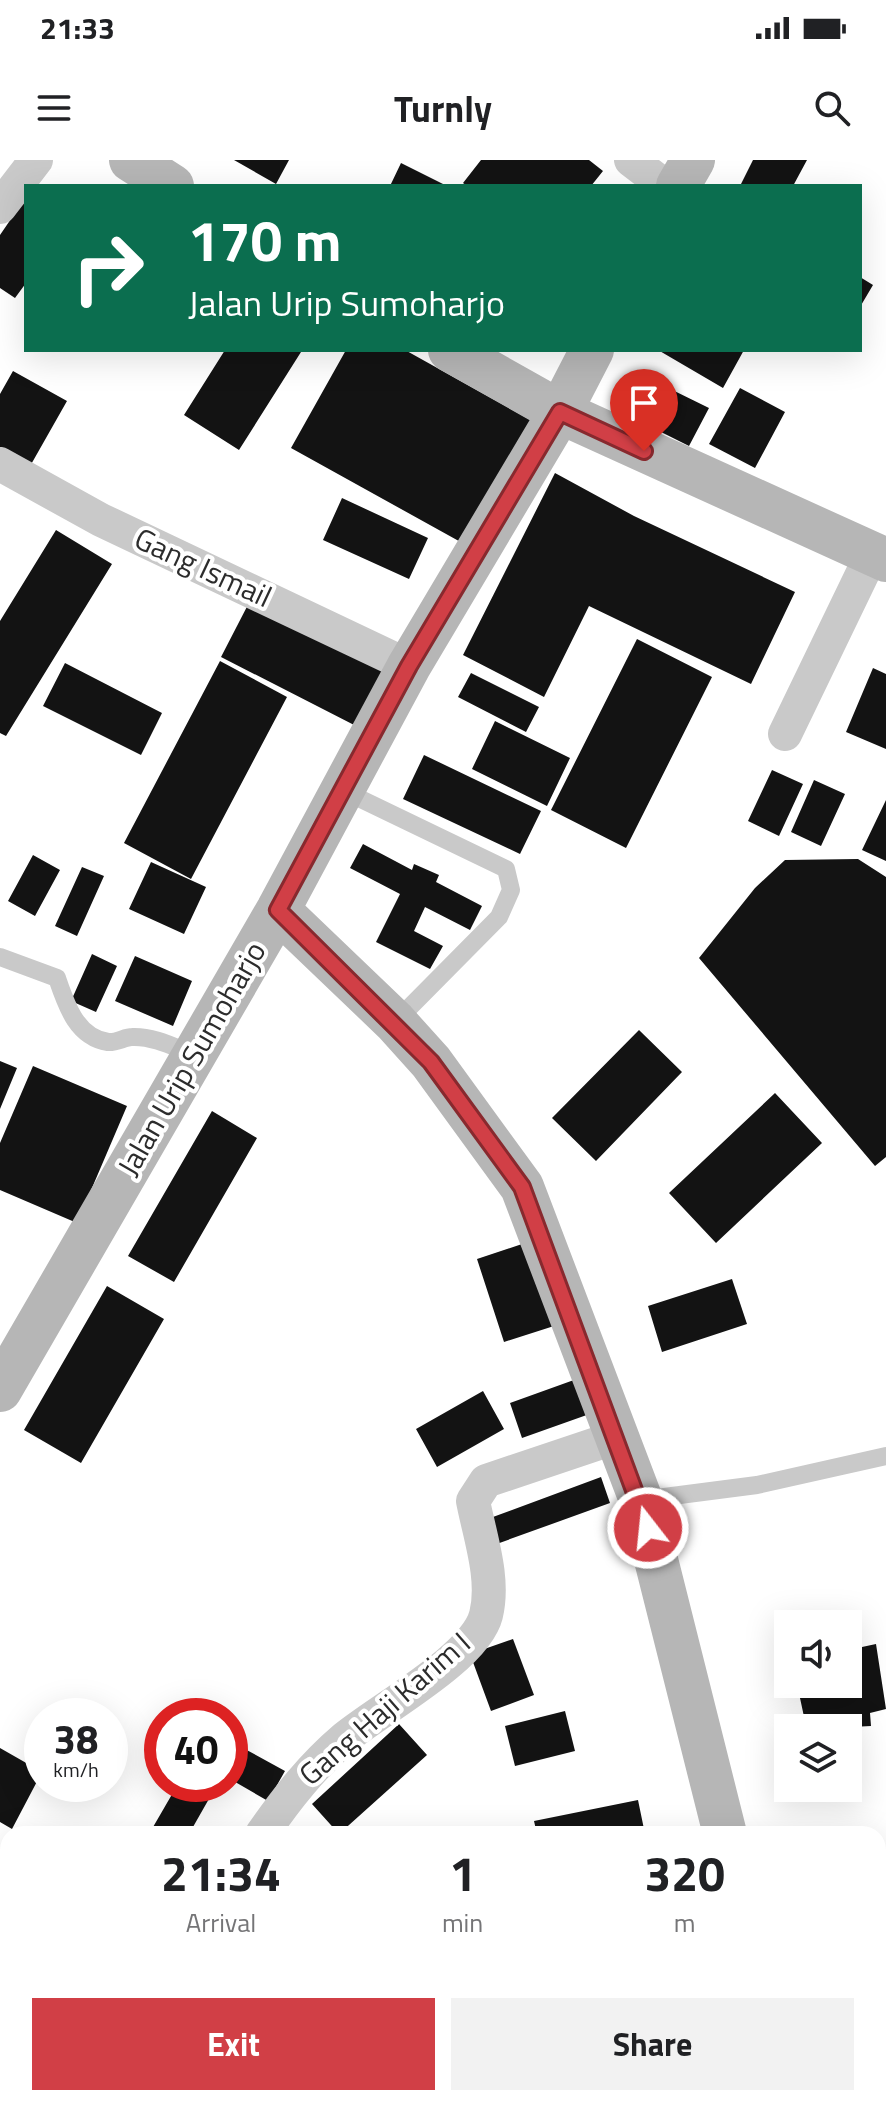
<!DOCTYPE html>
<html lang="en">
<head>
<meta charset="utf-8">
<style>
	body { margin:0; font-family:"Titillium Web",sans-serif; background:#f2f2f2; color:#202124; height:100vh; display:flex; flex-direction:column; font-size:30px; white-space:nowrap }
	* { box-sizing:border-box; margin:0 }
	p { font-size:26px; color:#757577 }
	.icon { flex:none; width:44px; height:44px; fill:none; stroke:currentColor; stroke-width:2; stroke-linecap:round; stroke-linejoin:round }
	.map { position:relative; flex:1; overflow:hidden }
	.side { position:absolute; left:0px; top:1666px; width:886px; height:280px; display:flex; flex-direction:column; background:#fff; border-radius:24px 24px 0 0; box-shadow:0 8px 32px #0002 }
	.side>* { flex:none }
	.hud { position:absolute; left:24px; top:24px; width:838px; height:168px; border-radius:0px; box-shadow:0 8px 32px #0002; background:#0b6e4f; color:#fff; overflow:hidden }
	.controls { position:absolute; left:774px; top:1450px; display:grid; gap:16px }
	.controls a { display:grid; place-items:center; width:88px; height:88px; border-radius:0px; background:#fff; box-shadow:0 8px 32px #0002; font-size:40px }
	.speed { position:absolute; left:24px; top:1538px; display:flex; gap:16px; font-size:40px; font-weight:700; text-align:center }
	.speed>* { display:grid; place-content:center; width:104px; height:104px; border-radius:50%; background:#fff; box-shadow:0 8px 32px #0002; line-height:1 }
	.speed small { font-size:20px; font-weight:400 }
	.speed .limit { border:12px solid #d22; background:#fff; color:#111 }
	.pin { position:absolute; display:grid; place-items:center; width:68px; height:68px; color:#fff; margin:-82px -34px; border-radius:50% 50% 50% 0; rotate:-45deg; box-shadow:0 0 8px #0007 }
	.pin .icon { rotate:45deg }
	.me { position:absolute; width:88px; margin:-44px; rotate:344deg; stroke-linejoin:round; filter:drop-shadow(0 0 6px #0008) }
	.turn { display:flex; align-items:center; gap:28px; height:168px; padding:0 32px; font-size:36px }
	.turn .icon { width:104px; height:104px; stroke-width:2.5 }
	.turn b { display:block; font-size:56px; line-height:68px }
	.eta { display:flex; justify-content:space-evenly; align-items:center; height:136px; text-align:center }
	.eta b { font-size:48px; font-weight:700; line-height:56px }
	.primary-button { display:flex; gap:16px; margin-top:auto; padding:16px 32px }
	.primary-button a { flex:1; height:92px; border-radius:0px; background:#d13f46; color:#fff; font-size:32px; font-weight:700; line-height:92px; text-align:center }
	.primary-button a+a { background:#f2f2f2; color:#202124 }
	.status { display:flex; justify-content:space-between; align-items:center; height:56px; padding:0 40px; background:#fff; direction:ltr }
	.status svg { height:22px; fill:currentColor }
	header { display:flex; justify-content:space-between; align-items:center; height:104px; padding:0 32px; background:#fff; font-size:36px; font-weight:700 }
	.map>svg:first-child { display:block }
</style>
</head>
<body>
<div class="status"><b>21:33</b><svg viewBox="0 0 49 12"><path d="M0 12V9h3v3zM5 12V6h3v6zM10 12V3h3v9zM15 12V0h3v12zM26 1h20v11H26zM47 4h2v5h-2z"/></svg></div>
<header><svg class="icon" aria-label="menu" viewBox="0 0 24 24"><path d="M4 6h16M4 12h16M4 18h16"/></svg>Turnly<svg class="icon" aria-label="search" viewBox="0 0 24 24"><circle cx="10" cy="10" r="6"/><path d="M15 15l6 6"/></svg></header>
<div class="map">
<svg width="886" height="1946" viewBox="0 0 886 1946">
	<rect width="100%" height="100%" fill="#fff"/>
	<path fill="#131313" d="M234 0H289L276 24Z
		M481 0H589L603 11 591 26H467L463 23Z
		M753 0H807L793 26H740Z
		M401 3 447 26H390Z
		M26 37V123L15 138 0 128V75Z
		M860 117 873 125 860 147Z
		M225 190 301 192 239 290 184 255Z
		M346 190H405L543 267 475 390 291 288Z
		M658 190H744L723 228Z
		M13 211 67 241 29 308 0 292V234Z
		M652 220 709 248 689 286 633 258Z
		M740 228 785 252 755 308 709 284Z
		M555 313 634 356 795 432 751 524 589 446 544 537 463 495Z
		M342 338 428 378 409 419 323 380Z
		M56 370 112 404 6 576 0 573V461Z
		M253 435 390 505 358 567 221 497Z
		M637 479 712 517 626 688 551 650Z
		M220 501 287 537 191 719 124 683Z
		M65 503 162 553 141 595 43 546Z
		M873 508 886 514V589L846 572Z
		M471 513 539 547 526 572 458 537Z
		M495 561 570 598 547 646 472 609Z
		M424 595 541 651 520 694 403 639Z
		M772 610 803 624 779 676 748 661Z
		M814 620 845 634 821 686 791 672Z
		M886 640V701L862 690Z
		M363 684 412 710 414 704 439 715 436 722 482 746 470 770 425 747 414 771 443 786 430 809 376 782 400 734 350 708Z
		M33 695 60 710 35 756 8 741Z
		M858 699 886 717V997L875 1006 699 798 755 728 785 700Z
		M151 702 206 727 184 774 129 749Z
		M82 707 104 716 77 776 55 766Z
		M92 794 117 806 96 852 71 841Z
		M135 796 192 821 173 866 115 841Z
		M639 870 682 912 596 1001 552 958Z
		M0 901 17 908 0 949Z
		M33 906 127 946 77 1063 0 1030V983Z
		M775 933 822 983 716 1083 669 1033Z
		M212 951 257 978 174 1122 128 1096Z
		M528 1082 554 1166 504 1182 477 1099Z
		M732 1119 747 1164 662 1192 648 1146Z
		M107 1126 164 1159 81 1303 24 1270Z
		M585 1216 598 1251 522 1278 510 1243Z
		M483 1231 504 1269 437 1307 416 1269Z
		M601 1317 610 1343 491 1386 482 1361Z
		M513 1479 534 1535 491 1551 470 1494Z
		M876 1484 886 1549 870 1553 871 1566 832 1568V1561L806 1566 797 1524H848V1490Z
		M565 1551 575 1591 515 1606 505 1566Z
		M399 1564 427 1595 339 1674 312 1644Z
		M0 1588 42 1612 12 1669 0 1662Z
		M243 1588 285 1611 268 1641 230 1619V1611Z
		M178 1624H203L214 1630 189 1674H149Z
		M638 1640 645 1674H537L534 1661Z
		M2 1695 8 1699V1794L0 1789Z
		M0 1826 8 1830V1888L0 1883Z
		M0 1911 8 1915V1938H33L28 1946H0Z
		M57 1938H169L165 1946H53Z
		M452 1938H598L600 1946H455Z"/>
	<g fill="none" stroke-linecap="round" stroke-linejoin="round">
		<path stroke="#c9c9c9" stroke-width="18" d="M342 630 506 709 511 730 499 757 395 862
			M0 797 57 818C66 844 76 877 108 882 116 883 125 877 132 877 153 876 174 887 192 894
			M641 1340 757 1325 886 1296
			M878 1737 886 1735
			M878 1760 886 1757"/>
		<path stroke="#c9c9c9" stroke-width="34" d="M631 0 665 26
			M0 47 36 0
			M0 304 101 360 409 506
			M785 574 872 394
			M262 1674C287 1638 312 1606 345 1578 380 1549 475 1498 486 1455 495 1419 480 1377 473 1341L486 1321 617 1277
			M0 1810 8 1815
			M226 1938 243 1946
			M38 1946 43 1938
			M169 1946 173 1938"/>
		<path stroke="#b6b6b6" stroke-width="44" d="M131 0 172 26
			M678 26 693 0
			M450 190 560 252 886 400
			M278 750 395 862 431 902 522 1027 641 1340 725 1674
			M0 1230 278 750 409 506 560 252 592 190
			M795 1938 798 1946"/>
	</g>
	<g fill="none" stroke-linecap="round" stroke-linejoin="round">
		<defs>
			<path id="route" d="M644 291 560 252 409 506 278 750 431 902 522 1027 648 1368"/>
		</defs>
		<use href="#route" stroke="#88292e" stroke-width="20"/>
		<use href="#route" stroke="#d13f46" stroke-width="14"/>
	</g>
	<g text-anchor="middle" stroke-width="8" stroke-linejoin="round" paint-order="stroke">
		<g font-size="30" fill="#2c2c2c" stroke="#fff">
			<text transform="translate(203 408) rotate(25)" y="10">Gang Ismail</text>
			<text transform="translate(192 899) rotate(-60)" y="10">Jalan Urip Sumoharjo</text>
			<text transform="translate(385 1549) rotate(-41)" y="10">Gang Haji Karim I</text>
		</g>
	</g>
</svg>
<div class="controls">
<a><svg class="icon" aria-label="sound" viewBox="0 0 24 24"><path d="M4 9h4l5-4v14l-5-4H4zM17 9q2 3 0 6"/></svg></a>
<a><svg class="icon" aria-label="layers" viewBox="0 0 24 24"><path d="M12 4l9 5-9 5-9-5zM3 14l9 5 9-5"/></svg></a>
</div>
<div class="speed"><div>38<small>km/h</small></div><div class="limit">40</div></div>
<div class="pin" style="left:644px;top:291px;background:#d93025"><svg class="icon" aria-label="arrive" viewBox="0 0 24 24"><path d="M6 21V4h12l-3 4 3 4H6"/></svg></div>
<svg class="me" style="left:648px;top:1368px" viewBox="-20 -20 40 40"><circle r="17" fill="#d13f46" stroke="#fff" stroke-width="3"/><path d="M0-11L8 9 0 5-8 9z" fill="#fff"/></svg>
<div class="hud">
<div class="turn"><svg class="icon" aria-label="right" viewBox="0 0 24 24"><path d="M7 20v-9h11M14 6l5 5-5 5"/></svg><div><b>170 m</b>Jalan Urip Sumoharjo</div></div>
</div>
<section class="side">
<div class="eta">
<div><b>21:34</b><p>Arrival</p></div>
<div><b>1</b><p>min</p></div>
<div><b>320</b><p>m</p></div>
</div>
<div class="primary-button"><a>Exit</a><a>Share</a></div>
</section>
</div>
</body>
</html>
